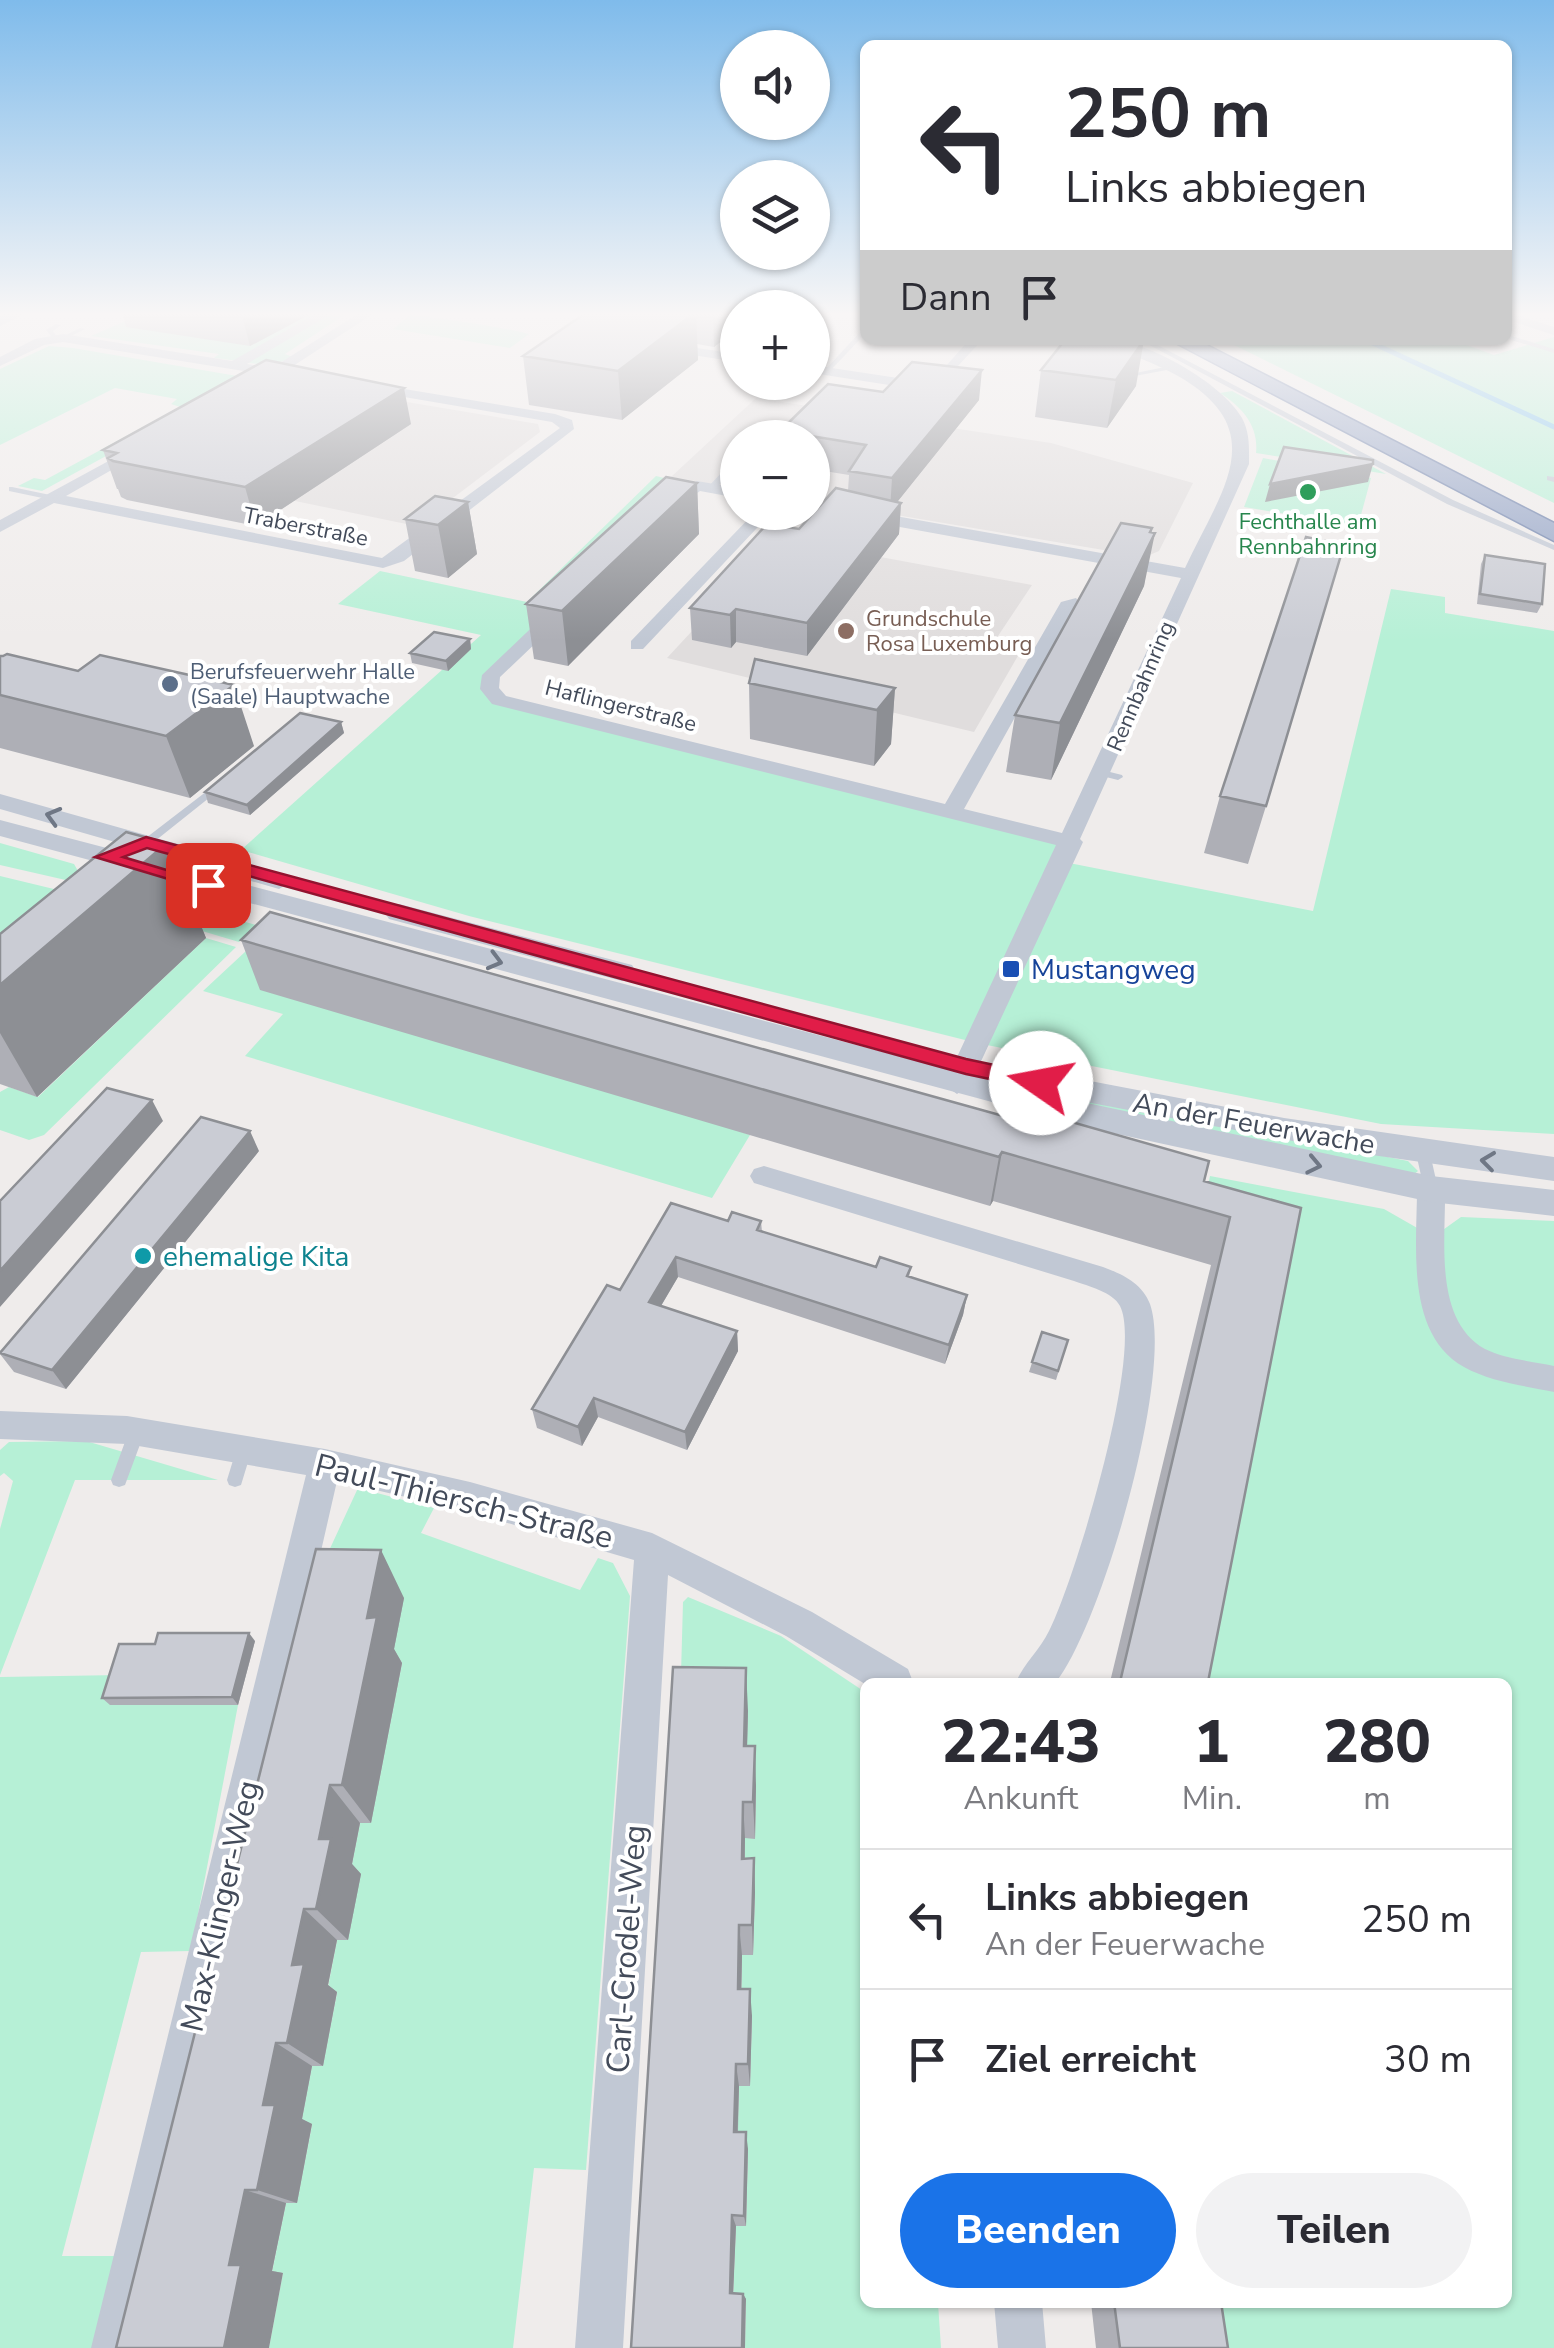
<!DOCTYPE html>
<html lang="de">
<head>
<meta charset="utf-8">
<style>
	body { margin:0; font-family:"Nunito Sans",sans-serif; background:#f2f2f3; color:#2b2b33; height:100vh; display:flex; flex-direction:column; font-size:38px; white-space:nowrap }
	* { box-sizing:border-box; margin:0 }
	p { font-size:32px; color:#7c7c81 }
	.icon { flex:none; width:55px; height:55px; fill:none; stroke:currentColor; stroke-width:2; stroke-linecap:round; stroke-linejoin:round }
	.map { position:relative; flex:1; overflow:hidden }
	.panel { position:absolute; left:860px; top:1678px; width:652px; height:630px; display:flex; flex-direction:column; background:#fff; border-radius:15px; box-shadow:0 2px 8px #0004 }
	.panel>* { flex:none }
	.top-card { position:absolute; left:860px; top:40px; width:652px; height:305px; border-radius:15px; box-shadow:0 2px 8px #0004; background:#fff; color:#2b2b33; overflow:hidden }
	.buttons { position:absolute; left:720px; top:30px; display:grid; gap:20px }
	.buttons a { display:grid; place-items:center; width:110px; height:110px; border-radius:50%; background:#fff; box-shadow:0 2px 8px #0004; font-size:50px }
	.pin { position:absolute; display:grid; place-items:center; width:85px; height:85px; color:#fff; margin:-42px; border-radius:20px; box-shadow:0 5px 15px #0006 }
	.me { position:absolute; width:110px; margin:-55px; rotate:282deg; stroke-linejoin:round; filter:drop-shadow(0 0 8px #0008) }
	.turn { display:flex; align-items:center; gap:35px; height:210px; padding:0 40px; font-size:45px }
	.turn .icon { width:130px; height:130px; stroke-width:2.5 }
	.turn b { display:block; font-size:70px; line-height:85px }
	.then { display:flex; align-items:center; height:95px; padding:0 40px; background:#0003; gap:20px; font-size:38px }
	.eta { display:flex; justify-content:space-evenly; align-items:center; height:170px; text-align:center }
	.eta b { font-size:60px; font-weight:800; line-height:70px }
	.action { display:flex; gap:20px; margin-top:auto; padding:20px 40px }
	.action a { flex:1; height:115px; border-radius:60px; background:#1a73e8; color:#fff; font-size:40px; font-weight:800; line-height:115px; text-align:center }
	.action a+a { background:#f2f2f3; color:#2b2b33 }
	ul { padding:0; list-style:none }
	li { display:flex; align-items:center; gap:30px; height:140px; padding:0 40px; border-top:2px solid #e1e1e2 }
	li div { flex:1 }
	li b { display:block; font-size:38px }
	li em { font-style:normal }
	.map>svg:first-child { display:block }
</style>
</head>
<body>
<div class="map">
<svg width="1554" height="2348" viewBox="0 0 1554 2348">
	<rect width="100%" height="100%" fill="#efeceb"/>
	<path fill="#e0dddd" d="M335 390 538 424 540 432 416 526 247 491Z
		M756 398 1051 443 1193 483 1159 551 1145 557 813 501 812 438H738L737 488 671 477Z
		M778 538 1032 585 990 648 1019 654 974 732 667 658Z"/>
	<path fill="#b6f0d6" d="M146 312H349L285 354 293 357C266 371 243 360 214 358L219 354 91 336Z
		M411 314C451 321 488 324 529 334L510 348 393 329Z
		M1554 337V503L1224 340H1361L1413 364 1366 340H1453L1494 355Z
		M49 346 73 348 249 378 42 491 18 486 34 478 45 480 180 407 171 404 177 399 115 388 0 445V369Z
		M1232 391 1386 474 1256 453C1259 426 1242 407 1220 393Z
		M1263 458 1371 478 1358 526 1244 507Z
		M656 476 697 486 491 675 499 700 1072 842 1064 862 1313 911 1391 589 1445 597V613L1554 631V1134L1381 1124 977 1043 469 916 241 850 481 635 338 604 380 571 527 602Z
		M0 843 74 864 78 871 70 881 0 865Z
		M0 876 58 890 0 941Z
		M169 900 256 925 257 926 239 942 145 914Z
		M206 938 236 947 44 1135 29 1140 0 1130V1092L9 1087 38 1097Z
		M246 951 750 1135 712 1198 245 1056 283 1014 203 991Z
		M1052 1090 1408 1161 1418 1171 1412 1176 1049 1101Z
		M1210 1176 1384 1209 1433 1237 1461 1217 1554 1221V2348H1207L1200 2303 1508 2302V1682H1192L1279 1257 1204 1205Z
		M86 1441 218 1480H75L0 1675V1529L13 1481 4 1473 0 1476V1450L9 1442Z
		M358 1488 434 1508 421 1533 580 1590 598 1558 613 1563 630 1596 586 2170 534 2168 513 2348H269L283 2273 272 2272 286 2203 297 2202 312 2125 301 2124 312 2066 323 2065 337 1993 327 1992 337 1940 348 1939 360 1875 350 1874 360 1823 371 1822 402 1663 327 1555Z
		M688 1597 781 1636 865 1692V2302L938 2303 941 2348H745L746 2299 733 2298 736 2226H746L748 2150 737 2149 739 2086 750 2085 752 2016 741 2015 742 1955 753 1954 755 1893 744 1892 745 1838H755L756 1786 680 1710 683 1602Z
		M120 1675 111 1705H238L191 1951 141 1952 62 2256H118L95 2348H0V1677Z"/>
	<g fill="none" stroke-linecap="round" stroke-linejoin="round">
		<path stroke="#81c6ef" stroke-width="5" d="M1366 340 1554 427"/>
		<defs>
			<path id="trunk" d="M1170 340H1197L1554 523V541Z"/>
		</defs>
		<use href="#trunk" stroke="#6b7faa" stroke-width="3"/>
		<path fill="#c1c8d4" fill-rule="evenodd" d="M56 324 61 325 53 331 58 339 55 341 46 330Z
			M80 328 85 329 65 339 60 338Z
			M861 331H865V334L829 372H825V370Z
			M1508 335 1554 349V353L1508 339Z
			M1140 340H1148L1453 500 1554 545V550L1447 504Z
			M1170 366 1172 369 1124 378 1121 376Z
			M723 471 730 473 714 491H708V487Z
			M1547 476 1554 477V482L1547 480Z
			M12 487 55 496 56 498 52 500 9 491V487Z
			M1102 770 1122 775 1123 777 1118 780 1098 775V771Z
			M220 781 225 784 224 786 150 845H142V841Z
			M1423 1148 1430 1153 1438 1189 1436 1193H1426L1424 1189 1416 1153Z
			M137 1424 143 1426 145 1431 125 1485 119 1487 113 1485 111 1480 129 1431 131 1426Z
			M244 1442 250 1444 252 1449 241 1485 235 1487 229 1485 227 1480 238 1444Z"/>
		<path fill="#c1c8d4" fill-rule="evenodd" d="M319 312H334L247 364 272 368 361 312H376L287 370 293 374 267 381 262 374 63 342 44 345 0 366V357L35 339 63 334 232 361Z
			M680 312H694L656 342 738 354V362L640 347V341Z
			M1508 312 1554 327V335L1508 320Z
			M969 340H982L934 392 812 373V365L931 383Z
			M1109 340C1147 340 1223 384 1242 418 1250 433 1249 448 1249 464L1080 839 1083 842 970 1085 957 1094 944 1085 1056 845 492 704 480 689 482 675 550 610H562V618L500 677 499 688 506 696 945 804 1061 602 1076 598 1079 602 964 809 1062 833 1181 578 812 511V501L1185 568C1220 492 1274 431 1178 376 1156 363 1128 356 1109 340Z
			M368 383 555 414 572 420 574 429 404 561 383 568 54 503 0 532V520L138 445 143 446V452L66 496 382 558 560 428 552 422 363 390Z
			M697 481 738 488V498L700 491 673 511H661V505Z
			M755 512H772L643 649H631V641Z
			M764 1166 1103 1267C1122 1274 1142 1283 1150 1304 1174 1373 1102 1624 1056 1682H1016C1024 1663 1040 1650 1049 1631 1074 1582 1144 1353 1120 1306 1113 1292 1088 1286 1074 1281L754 1183 750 1176 754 1169Z
			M1431 1178 1441 1182 1445 1189C1446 1239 1433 1320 1485 1349 1505 1359 1532 1361 1554 1366V1392C1525 1386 1491 1382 1464 1367 1405 1334 1417 1246 1417 1189L1421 1182Z
			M0 1411 127 1416 325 1449 470 1482 652 1533 812 1612 908 1669 913 1682 865 1684 786 1636 668 1575 623 2348H575L634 1560 470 1512 337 1481 139 2348H91L306 1475 127 1444 0 1439Z
			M994 2302H1042L1046 2348H998Z"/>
		<path fill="#c1c8d4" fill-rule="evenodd" d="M0 794 288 875 292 881 279 889 0 809Z
			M0 820 1005 1084 1002 1078 1006 1070 1017 1067 1284 1118 1554 1157V1181L1351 1152 1054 1096 1431 1176 1554 1190V1216L1431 1202 1085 1127 0 836Z
			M399 904 632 965 636 972 622 981 389 919 385 913 389 907Z"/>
		<path fill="#bdc5d6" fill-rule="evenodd" d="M6 312H29L0 326V315Z"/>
		<use href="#trunk" fill="#94a4c6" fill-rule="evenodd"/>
	</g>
	<path fill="#aeafb6" d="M122 312H314L250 346 126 327Z
		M587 312H738V328L714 347 697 344 698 360 622 420 529 405 523 356Z
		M1065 340 1136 386 1107 428 1035 417 1041 370Z
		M883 392 979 400 897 502 901 503 899 534 807 656 736 642 731 648 692 640 690 608 799 529 848 491 849 475 812 469V438H780V431Z
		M411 424 256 526 127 500 121 497 118 489H117L103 450Z
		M697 483 699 534 568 666 534 659 526 604Z
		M468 502 477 554 448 578 415 571 405 519Z
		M1152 528 1144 586 1051 780 1006 772 1015 715Z
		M1485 555 1542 604 1537 613 1477 604 1481 564Z
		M470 639 471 649 448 671 412 663 410 653Z
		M0 656 254 746 190 798 0 748Z
		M749 683 895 688 891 744 874 766 750 739Z
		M341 722 344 733 250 815 208 803 205 792Z
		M1220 796 1266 806 1248 864 1204 853Z
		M167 843 206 938 37 1097 0 1084V934Z
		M241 940 1204 1181 1301 1208 1208 1682H1110L1211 1265 993 1201 990 1206 260 990Z
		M259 1151 66 1389 14 1372 0 1354V1351Z
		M728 1221H761L762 1232 876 1267H911L909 1277 967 1295 963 1315 945 1364 678 1277 661 1306 737 1331 738 1351 687 1450 598 1417 582 1446 537 1428 532 1409 620 1290Z
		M1042 1332 1068 1340 1056 1380 1029 1372Z
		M316 1549 404 1598 394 1649 402 1663 371 1823H360L352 1864 361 1874 348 1940H337L328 1985 337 1992 323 2066H312L302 2119 312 2124 297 2203H286L272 2271 283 2273 116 2348Z
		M255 1641 238 1705H110L102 1698Z
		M748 1711 747 1746 756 1786 755 1839 745 1838V1859L754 1858 755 1892 753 1955H742L741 1989 752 2016 750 2086H739L738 2132 748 2149 746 2226H736L733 2293 743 2294 746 2299 631 2348Z
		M1091 2302H1221L1228 2348H1096Z"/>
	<path fill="#8d8f94" d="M241 312H314L250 346Z
		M696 312 698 360 622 420 618 371Z
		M713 312H738V328L714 347Z
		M1144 340 1136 386 1107 428 1116 380Z
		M982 370 979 400 890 511 892 478Z
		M404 388 411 424 256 526 245 487Z
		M1373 464 1368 482 1265 502 1270 484Z
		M697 483 699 534 568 666 562 611Z
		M468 502 477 554 448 578 438 525Z
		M901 503 899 534 807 656V623Z
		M1152 528 1149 545 1155 533 1144 586 1051 780 1060 723Z
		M736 609V642L731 648 730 615Z
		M470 639 471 649 448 671 446 661Z
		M234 685 254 746 190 798 166 736Z
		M895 688 891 744 874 766 877 710Z
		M341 722 344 733 250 815 247 805Z
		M167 843 206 938 37 1097 0 1033V985Z
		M152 1100 163 1121 0 1307V1271Z
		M250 1131 259 1151 66 1389 52 1370Z
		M1002 1152 993 1201 990 1206 999 1157Z
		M676 1257 678 1277 652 1321 649 1302Z
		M967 1295 963 1315 945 1364 949 1345Z
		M737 1331 738 1351 687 1450 685 1432Z
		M594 1398 598 1417 582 1446 578 1427Z
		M381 1550 404 1598 394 1649 402 1663 371 1823 342 1785 367 1618Z
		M249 1633 255 1641 238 1705 232 1697Z
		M746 1668 748 1711 746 1786 744 1746Z
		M755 1746 756 1786 755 1839 753 1802Z
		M330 1785 360 1823 352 1864 361 1874 348 1940 316 1909 319 1839Z
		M743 1802 745 1838 744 1892 742 1859Z
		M754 1858 755 1892 753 1955 752 1925Z
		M304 1909 337 1940 328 1985 337 1992 323 2066 287 2043 292 1965Z
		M739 1925 742 1955 741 2015 738 1989Z
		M750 1989 752 2016 750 2086 748 2064Z
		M276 2043 312 2066 302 2119 312 2124 297 2203 257 2190 263 2105Z
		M736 2064 739 2086 737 2149 734 2132Z
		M746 2132 748 2149 746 2226 744 2216Z
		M245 2190 286 2203 272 2271 283 2273 269 2348H224L229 2265Z
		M732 2215 736 2226 733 2298 730 2293Z
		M743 2294 746 2299 745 2348H742Z"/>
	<path fill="#caccd4" stroke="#8d8f94" stroke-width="2.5" d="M587 312H696L618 371 523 356Z
		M1065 340H1144L1116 380 1041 370Z
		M266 360 404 388 245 487 113 461 108 458 117 453 103 450Z
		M912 362 982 370 892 478 849 471 866 445 780 431 828 384 883 392Z
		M1284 447 1373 460V464L1270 484Z
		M666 477 697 483 562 611 526 604Z
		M836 488 901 503 807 623 736 609 730 615 690 608 767 524 799 529Z
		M435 496 468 502 438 525 405 519Z
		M1121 523 1152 528 1150 532 1155 533 1060 723 1015 715Z
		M1306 537 1344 545 1266 806 1220 796Z
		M1485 555 1545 564 1542 604 1480 594Z
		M434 632 470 639 446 661 410 653Z
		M7 654 78 671 100 655 234 685 166 736 0 695V656H3Z
		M755 659 895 688 877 710 749 683Z
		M300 713 341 722 247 805 205 792Z
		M126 832 167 843 0 985V934Z
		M270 912 1014 1119 1019 1107 1209 1161 1204 1181 1301 1208 1208 1682H1120L1230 1217 1002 1152 999 1157 241 940Z
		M107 1088 152 1100 0 1271V1201Z
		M201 1117 250 1131 52 1370 0 1353Z
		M671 1203 728 1221 732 1212 761 1221 757 1230 876 1267 880 1257 895 1262 911 1267 907 1276 967 1295 949 1345 676 1257 649 1302 737 1331 685 1432 594 1398 578 1427 532 1409 607 1285 620 1290Z
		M1042 1332 1068 1340 1058 1371 1032 1362Z
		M316 1549 381 1550 367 1618 377 1617 342 1785H330L319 1839H331L316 1909H304L292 1965 304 1964 287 2043H276L263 2105H275L257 2190H245L229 2265H241L224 2348H116Z
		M158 1633H249L232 1697 102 1698 119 1644H155Z
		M673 1667 746 1668 744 1746H755L753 1802H743L742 1859 754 1858 752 1925H739L738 1989H750L748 2064H736L734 2132H746L744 2216 732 2215 730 2293 743 2294 742 2348H631Z
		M1114 2302H1221L1228 2348H1120Z"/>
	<defs><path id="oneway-chevron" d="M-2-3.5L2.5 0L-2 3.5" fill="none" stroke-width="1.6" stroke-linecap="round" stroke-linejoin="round" transform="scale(2.5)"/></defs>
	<g stroke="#6f7785">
		<use href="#oneway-chevron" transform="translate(53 816) rotate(-164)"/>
		<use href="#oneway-chevron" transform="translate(495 961) rotate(15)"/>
		<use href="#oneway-chevron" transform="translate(1488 1161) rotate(-173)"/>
		<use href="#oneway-chevron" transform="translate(1314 1165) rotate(12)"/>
	</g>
	<linearGradient id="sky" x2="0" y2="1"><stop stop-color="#7fbbeb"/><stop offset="0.49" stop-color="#f8f6f6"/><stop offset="1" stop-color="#f8f6f6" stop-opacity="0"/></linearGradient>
	<rect width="1554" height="641" fill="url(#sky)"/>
	<path fill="#e11d48" stroke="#92132f" stroke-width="2.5" d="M146 837 966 1059 1041 1075 1052 1083 1041 1090 966 1074 147 848 123 857 217 885 208 891 95 857Z"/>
	<circle fill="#2e9e5b" stroke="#fff" stroke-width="4" cx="1308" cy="492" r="10"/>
	<circle fill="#8d6e63" stroke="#fff" stroke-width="4" cx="846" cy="631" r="10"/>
	<circle fill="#5c6f8a" stroke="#fff" stroke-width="4" cx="170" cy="684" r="10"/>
	<rect fill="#1a4fb4" stroke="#fff" stroke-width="4" x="1001" y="959" width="20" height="20" rx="5"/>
	<circle fill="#0f9aa8" stroke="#fff" stroke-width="4" cx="143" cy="1256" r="10"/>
	<g text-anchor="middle" stroke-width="8" stroke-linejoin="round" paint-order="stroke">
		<g font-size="22" fill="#27864d" stroke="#fff">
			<text x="1308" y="529">Fechthalle am<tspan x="1308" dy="25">Rennbahnring</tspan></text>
		</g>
		<g font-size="22" fill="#434b5a" stroke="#fff">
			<text transform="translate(306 526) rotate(11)" y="8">Traberstraße</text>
			<text transform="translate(1140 686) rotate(-67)" y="8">Rennbahnring</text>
			<text transform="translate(621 705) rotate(14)" y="8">Haflingerstraße</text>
		</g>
		<g font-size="22" fill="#785e54" stroke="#fff" text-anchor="start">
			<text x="866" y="626">Grundschule<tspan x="866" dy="25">Rosa Luxemburg</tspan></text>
		</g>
		<g font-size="22" fill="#4e5e75" stroke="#fff" text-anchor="start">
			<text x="190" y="679">Berufsfeuerwehr Halle<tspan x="190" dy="25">(Saale) Hauptwache</tspan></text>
		</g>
		<g font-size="28" fill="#164399" stroke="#fff" text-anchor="start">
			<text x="1031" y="979">Mustangweg</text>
		</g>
		<g font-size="28" fill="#434b5a" stroke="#fff">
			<text transform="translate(1254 1123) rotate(10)" y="10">An der Feuerwache</text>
		</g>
		<g font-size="28" fill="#0d838f" stroke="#fff" text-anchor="start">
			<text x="163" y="1266">ehemalige Kita</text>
		</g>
		<g font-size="32" fill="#434b5a" stroke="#fff">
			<text transform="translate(464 1501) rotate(14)" y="11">Paul-Thiersch-Straße</text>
			<text transform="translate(220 1906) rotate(-77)" y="11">Max-Klinger-Weg</text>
			<text transform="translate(626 1949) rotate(-86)" y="11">Carl-Crodel-Weg</text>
		</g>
	</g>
</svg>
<div class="buttons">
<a><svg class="icon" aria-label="sound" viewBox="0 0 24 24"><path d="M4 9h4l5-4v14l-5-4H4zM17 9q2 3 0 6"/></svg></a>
<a><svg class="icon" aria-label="layers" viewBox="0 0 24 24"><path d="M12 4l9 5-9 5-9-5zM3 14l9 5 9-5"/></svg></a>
<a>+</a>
<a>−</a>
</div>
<div class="pin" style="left:208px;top:885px;background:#d93025"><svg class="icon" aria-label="arrive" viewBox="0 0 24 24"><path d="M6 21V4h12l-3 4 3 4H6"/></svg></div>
<svg class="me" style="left:1041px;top:1083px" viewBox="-20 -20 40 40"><circle r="19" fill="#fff"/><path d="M0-13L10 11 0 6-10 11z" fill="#e11d48"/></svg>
<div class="top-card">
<div class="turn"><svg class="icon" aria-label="left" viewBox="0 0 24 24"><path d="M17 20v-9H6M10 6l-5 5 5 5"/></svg><div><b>250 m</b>Links abbiegen</div></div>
<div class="then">Dann<svg class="icon" aria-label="arrive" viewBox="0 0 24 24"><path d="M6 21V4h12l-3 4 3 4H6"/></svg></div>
</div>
<section class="panel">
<div class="eta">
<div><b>22:43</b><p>Ankunft</p></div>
<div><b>1</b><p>Min.</p></div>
<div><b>280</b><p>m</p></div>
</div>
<ul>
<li><svg class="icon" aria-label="left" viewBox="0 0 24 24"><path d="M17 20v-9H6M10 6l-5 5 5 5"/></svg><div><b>Links abbiegen</b><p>An der Feuerwache</p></div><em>250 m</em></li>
<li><svg class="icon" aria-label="arrive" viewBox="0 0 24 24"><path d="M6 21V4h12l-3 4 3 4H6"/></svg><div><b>Ziel erreicht</b></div><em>30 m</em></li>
</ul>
<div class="action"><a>Beenden</a><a>Teilen</a></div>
</section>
</div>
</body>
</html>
